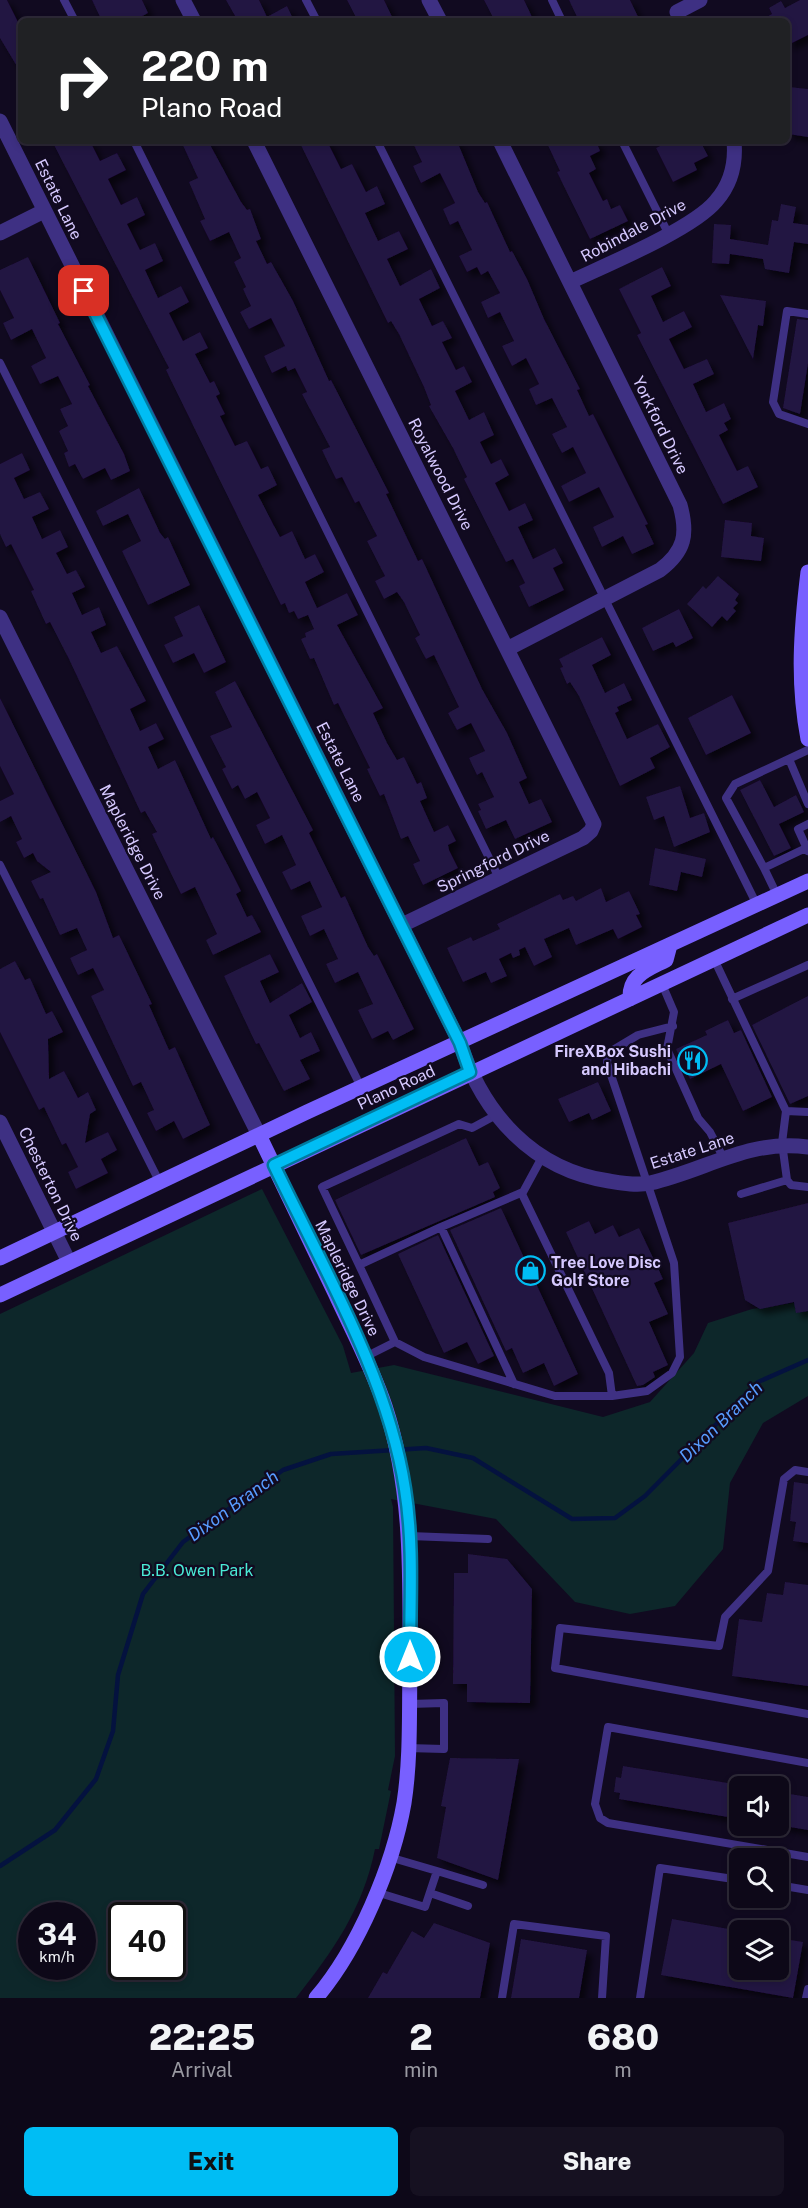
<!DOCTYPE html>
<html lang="en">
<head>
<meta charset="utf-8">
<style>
	body { margin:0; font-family:"Public Sans",sans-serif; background:#161121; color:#f1f3f6; height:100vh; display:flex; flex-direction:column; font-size:22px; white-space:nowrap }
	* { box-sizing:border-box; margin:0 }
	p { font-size:20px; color:#9a9aa2 }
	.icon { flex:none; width:33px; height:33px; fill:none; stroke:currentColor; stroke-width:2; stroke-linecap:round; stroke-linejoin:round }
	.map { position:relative; height:1998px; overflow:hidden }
	.sheet { display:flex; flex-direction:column; background:#0d0818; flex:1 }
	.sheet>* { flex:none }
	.banner { position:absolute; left:18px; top:18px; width:772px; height:126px; border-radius:9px; box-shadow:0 3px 9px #0003,0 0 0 2px #2d2937; background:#202124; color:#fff; overflow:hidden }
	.fabs { position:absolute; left:729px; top:1776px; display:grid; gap:12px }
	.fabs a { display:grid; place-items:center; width:60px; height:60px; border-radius:9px; background:#0d0818; box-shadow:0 3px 9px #0003,0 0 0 2px #2d2937; font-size:30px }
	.speed { position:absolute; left:18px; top:1902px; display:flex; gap:12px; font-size:30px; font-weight:700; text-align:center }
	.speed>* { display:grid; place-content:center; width:78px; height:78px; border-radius:50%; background:#0d0818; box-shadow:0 3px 9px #0003,0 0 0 2px #2d2937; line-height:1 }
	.speed small { font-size:15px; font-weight:400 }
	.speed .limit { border:3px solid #111; border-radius:9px; background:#fff; color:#111 }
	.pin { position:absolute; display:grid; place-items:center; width:51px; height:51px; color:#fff; margin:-26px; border-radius:12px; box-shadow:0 3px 9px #0006 }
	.me { position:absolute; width:66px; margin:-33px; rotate:0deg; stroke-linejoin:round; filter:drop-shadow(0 0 4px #0008) }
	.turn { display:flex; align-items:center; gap:21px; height:126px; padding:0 24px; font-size:27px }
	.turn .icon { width:78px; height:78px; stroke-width:2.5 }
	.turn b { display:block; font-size:42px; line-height:51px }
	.eta { display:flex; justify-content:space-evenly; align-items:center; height:102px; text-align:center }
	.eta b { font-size:36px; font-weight:800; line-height:42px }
	.cta { display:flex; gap:12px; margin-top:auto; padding:12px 24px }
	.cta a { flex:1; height:69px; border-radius:9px; background:#00bdf4; color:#111; font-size:24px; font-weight:800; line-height:69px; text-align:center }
	.cta a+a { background:#161121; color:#f1f3f6 }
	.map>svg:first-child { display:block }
</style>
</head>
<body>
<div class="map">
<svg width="808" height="1998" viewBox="0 0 808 1998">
	<defs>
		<filter id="shadow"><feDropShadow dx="5.5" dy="5.5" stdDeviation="3" flood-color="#0009"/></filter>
	</defs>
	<rect width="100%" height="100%" fill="#110a20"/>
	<path fill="#0d272a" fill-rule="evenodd" d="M262 1189 343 1346 351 1373 394 1365 603 1417 650 1402 694 1353 708 1323 752 1309 808 1301V1396L763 1423 730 1483 723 1549 675 1606 630 1614 575 1602 496 1519 391 1499 393 1507 395 1756 388 1790 391 1791 379 1849H375C363 1909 333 1951 296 1998H0V1314ZM32 1916H82V1966H32ZM122 1916H172V1966H122Z"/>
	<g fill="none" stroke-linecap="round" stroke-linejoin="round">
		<path stroke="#04123f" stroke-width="4.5" d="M0 1866 55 1830 96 1779 113 1731 118 1675 143 1594 183 1542 283 1470 331 1454 426 1448 473 1458 572 1519 615 1518 645 1496 758 1382 808 1360"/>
	</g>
	<path fill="#231442" filter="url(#shadow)" d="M0 0H7L21 28V73L0 38Z
		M92 0H142L148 13 133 21H102Z
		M226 0H259L267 17 287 6 294 21H238Z
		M347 0H384L394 21H358Z
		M484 0H524L532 17 524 21H495Z
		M569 0H630L640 21H579Z
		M800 0H808V35L788 45V21H759L772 14 769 8 781 1 785 8Z
		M789 87 808 89V137L788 134Z
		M52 141H90L100 161 117 153 126 170 108 179 121 205 137 197 145 215 127 224 140 250 155 243 163 261 145 270 158 298 181 286 189 302 169 313 183 341 200 332 208 348 195 354 210 383 214 381 220 394 216 396 225 414 220 416 235 446 247 441 261 469 268 466 277 485 258 495 273 524 280 537 292 531 305 559 315 554 324 572 305 582 317 608 347 593 358 615 337 625 383 708 373 713 387 743 397 760 404 757 417 784 421 782 427 798 420 801 434 832 448 825 456 841 448 845 449 850 458 868 423 885 413 864 420 861 408 836 401 839 384 794 380 796 367 769 370 768 338 703 334 705 314 658 310 659 301 639 306 637 305 633 314 629 308 615 298 619 294 611 289 613 285 603 281 605 166 370 169 368Z
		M181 141H208L241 202 247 210 250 209 261 239 256 241 267 264 271 262 293 301 329 381 331 380 389 493 386 494 418 561 422 559 482 689 507 733 527 778 519 782 529 804 541 799 552 822 515 839 506 820 486 829 478 811 481 810 478 804 494 797 482 772 477 775 469 758 485 751 471 723 457 730 448 713 459 707 434 655 426 659 415 638 420 635 404 602 397 592 384 599 375 581 385 576 367 541 377 536 359 501 355 503 342 477 336 479 322 450 330 447 302 394 307 392 295 368 288 371 286 366 272 373 264 356 285 346 271 318 249 329 240 312 251 306 243 289 246 287 234 262 241 258 229 232 210 241 200 221 205 219 189 182 198 178Z
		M299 141H327L341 169 352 164 366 192 377 186 385 204 365 213 378 241 399 231 408 249 387 259 400 286 431 269 440 288 419 299 432 326 443 321 452 338 442 342 456 370 464 366 472 382 455 391 469 420 484 412 494 435 480 442 491 464 501 459 509 475 495 483 509 511 525 503 533 520 518 527 533 559 555 548 563 563 553 568 564 590 529 607 519 586 525 583 513 559 506 562 464 479 467 477 453 448 429 406 431 405 424 387 399 334 391 321 388 323Z
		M412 141H457L478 192 485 203 487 202 510 252 512 251 527 279 544 319 580 389 577 390 589 416 593 414 648 524 645 525 654 544 632 554 623 536 602 547 593 527 614 517 599 487 569 502 561 486 586 473 573 447 562 453 552 434 567 427 552 398 536 405 529 389 539 384 526 358 512 366 502 346 514 341 500 312 488 318 481 302 500 293 488 271 481 275 477 267 467 272 459 256 472 250 458 221 450 225 443 209 455 203 440 173 421 183 413 166 422 162Z
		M546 141H596L600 151 590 156 596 169 589 173 603 201 607 199 611 209 620 205 628 221 590 239 557 172 560 171Z
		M670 141H683L685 146 700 141 708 156 694 163 697 170 673 182 656 148Z
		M781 204 796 207 793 223 808 225V244L794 242 789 273 765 269 763 259 730 254 729 264 712 263 714 224 731 225 730 239 768 245 772 220 778 221Z
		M28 257 60 323 58 324 90 385 88 386 124 454 130 471 111 480 105 468 83 479 75 464 69 467 64 453 68 451 59 431 68 426 60 409 72 404 58 376 40 384 31 366 46 358 32 329 11 340 3 323 14 318 0 290V270Z
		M662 267 671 286 651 296 663 322 684 311 692 327 669 339 684 369 707 359 714 374 693 384 706 412 724 403 731 419 724 423 728 430 719 435 737 471 748 466 758 487 723 504 637 335 641 333 619 289Z
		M720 295 766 301 763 326 758 325 753 359Z
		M797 319 808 320V363L800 414 783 408Z
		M22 453 30 470 14 478 24 499 40 492 49 509 32 517 42 539 60 530 68 547 56 553 67 574 76 570 85 587 72 593 82 615 99 607 106 625 91 632 101 653 117 646 146 701 130 709 140 731 156 723 164 739 148 747 158 769 175 760 211 839 213 837 234 877 241 891 236 894 247 917 252 915 261 932 213 955 206 940 217 934 195 887 181 894 152 834 157 832 145 811 141 813 69 659 50 622 46 624 31 591 34 590 11 544 6 547 0 534V464Z
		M139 488 160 533 165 539 168 537 190 585 148 605 122 551 141 541 128 514 103 526 96 511Z
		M725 520 752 523 751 536 764 538 761 561 721 557Z
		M718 576 739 594 735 600 738 603 733 608 736 611 727 621 722 616 712 627 687 604 703 586 706 589Z
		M199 605 226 662 204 673 194 653 173 663 164 645 183 636 174 617Z
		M679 609 693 638 676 647 673 642 653 651 642 628Z
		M602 637 611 655 592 665 605 693 624 683 632 700 617 707 619 711 615 713 627 739 658 724 670 747 650 758 655 768 620 786 579 696 570 682 567 684 560 668 563 667 559 659Z
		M235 681 313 830 309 833 341 898 345 896 368 947 374 956 377 954 414 1029 393 1040 388 1031 372 1039 358 1010 373 1004 358 972 335 983 326 964 338 959 324 929 310 936 301 916 322 907 310 881 291 890 282 872 296 865 282 835 265 844 256 825 270 818 257 792 245 799 238 785 232 789 222 769 226 767 210 736 232 727 215 692Z
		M732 695 751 733 706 755 688 718Z
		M0 698 96 892 113 938 119 935 152 1004 149 1005 169 1050 175 1047 210 1125 183 1139 174 1121 156 1131 147 1113 154 1110 141 1082 133 1086 91 996 104 990 93 968 78 975 70 958 87 950 77 928 60 935 43 898 40 899 31 881 51 872 37 861 33 853 24 858 16 842 22 839 11 816 0 822V801L14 794 0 766Z
		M760 780 774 807 796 795 804 812 779 824 791 848 774 856 740 790Z
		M680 786 690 818 704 813 710 832 674 847 664 816 654 820 646 797Z
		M655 848 706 859 702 877 681 872 677 891 649 885Z
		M601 888 606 902 629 891 640 914 636 915 642 927 618 939 613 929 576 945 569 928 544 939 552 957 534 966 525 947 519 950 520 955 513 958 511 953 499 959 507 976 491 983 486 972 463 982 447 948 471 937 473 941 500 929 497 924 560 894 563 900 573 896 576 901Z
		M270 954 279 972 260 981 270 1003 302 983 312 1002 289 1015 300 1038 311 1032 320 1051 300 1060 310 1079 284 1091 259 1043 256 1044 224 976Z
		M15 961 25 980 30 978 46 1014 52 1011 63 1032 48 1039 49 1079 64 1071 78 1098 88 1092 96 1110 90 1114 85 1143 108 1132 117 1150 101 1159 108 1173 76 1189 68 1172 78 1167 66 1143 62 1145 44 1107 39 1110 0 1032V969Z
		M808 996V1096L790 1104 752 1025Z
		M728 1020 734 1033 741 1030 772 1097 743 1111 721 1064 690 1079 676 1049 707 1035 705 1031Z
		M598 1082 611 1111 592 1120 589 1113 569 1122 558 1099Z
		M466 1138 479 1166 488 1162 500 1188 493 1192 495 1197 361 1255 335 1200Z
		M808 1203V1311L796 1313 794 1302 760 1309 745 1300 728 1223Z
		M501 1208 578 1374 554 1386 544 1363 523 1373 512 1348 506 1351 450 1230Z
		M589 1221 595 1234 613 1225 619 1237 639 1228 663 1279 654 1283 668 1314 649 1322 668 1365 653 1372 655 1377 643 1385 637 1386 566 1232Z
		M438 1235 494 1356 478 1364 467 1342 444 1353 398 1254Z
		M794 1482 808 1484V1543L793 1541 796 1522 790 1521Z
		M468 1554 507 1559 532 1589 530 1703 467 1702V1684H453L454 1573H468Z
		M785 1582 808 1585V1686L732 1676 739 1619 762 1622 767 1593 783 1595Z
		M450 1758 519 1759 498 1880 437 1858 446 1807 441 1806Z
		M623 1766 740 1785V1819L619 1799 620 1793 614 1792 616 1777 621 1778Z
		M778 1792 808 1797V1830L778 1825Z
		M672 1919 740 1931V1970H778V1938L803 1942 793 1998 661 1975Z
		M434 1923 490 1943 480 1998H368L383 1972 387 1974 412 1931 424 1938Z
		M521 1939 587 1950 579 1998H511Z"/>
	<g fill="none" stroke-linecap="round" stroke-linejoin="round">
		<path stroke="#3e3083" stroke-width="8" d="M64 0 75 21
			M306 0 317 21
			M552 0 562 21
			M134 141 499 878
			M377 141 757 905
			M622 141 668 233
			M808 314 787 311 773 402 779 414 808 424
			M0 363 361 1087
			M789 759 808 804
			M808 824 798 829 808 851
			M0 865 159 1181
			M764 868 726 798 735 784 808 750
			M777 895 764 868 806 848
			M714 959 786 1111 782 1143 787 1180 791 1185 808 1187
			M662 984 674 1012 667 1049 698 1118 710 1132 724 1159
			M732 999 808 965
			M786 1111 808 1112
			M541 1159 522 1194 609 1373 612 1396 647 1391 672 1373 680 1357 674 1263 607 1063 608 1053 638 1035 673 1026
			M741 1194 787 1180
			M441 1227 523 1192
			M359 1265 322 1187 459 1124 472 1128 498 1114
			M395 1342 359 1265 441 1227 514 1384
			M365 1357 395 1342 424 1357 555 1396H612
			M808 1472 795 1470 784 1479 768 1571 725 1617 719 1646 560 1628 555 1668 808 1714
			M410 1536 488 1539
			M407 1748 444 1749V1703L409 1704
			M808 1763 608 1727 595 1804 600 1818 608 1823 808 1857
			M437 1871 483 1885
			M778 1885 808 1890
			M376 1892 425 1907 437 1871 389 1857
			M430 1893 468 1906
			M502 1998 514 1924 606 1936 602 1998
			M640 1998 660 1868 740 1880
			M806 1998 808 1989"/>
		<path stroke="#3e3083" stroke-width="15" d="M183 0 194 21
			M429 0 440 21
			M677 12 700 0
			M0 121 460 1043C483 1114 533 1170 609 1181 621 1183 637 1186 650 1183 707 1170 748 1139 808 1147
			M254 141 594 824 591 831 583 838 402 925
			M500 141 680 505C688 534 685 551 660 570L509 648
			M0 233 44 211
			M570 282C606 265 693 229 716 201 731 184 736 163 734 141
			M0 617 259 1135
			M0 1122 69 1262"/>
		<path stroke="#7860ff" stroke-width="15" d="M808 572C801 630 797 682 808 739
			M630 999C629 975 647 970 666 960L670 945
			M259 1135C284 1187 309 1240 335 1293 352 1330 372 1367 385 1406 413 1491 410 1577 410 1665 409 1710 411 1758 404 1803 393 1866 358 1949 316 1998
			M0 1258 307 1112 808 881
			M0 1295 808 915"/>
	</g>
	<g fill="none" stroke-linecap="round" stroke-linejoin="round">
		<defs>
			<path id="route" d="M84 291 460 1043 470 1072 274 1165C322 1266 388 1377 405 1489 414 1544 410 1601 410 1657"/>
		</defs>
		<use href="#route" stroke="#007b9f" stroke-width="15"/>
		<use href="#route" stroke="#00bdf4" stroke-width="10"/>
	</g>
	<defs>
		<symbol id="restaurant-ring" viewBox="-11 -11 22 22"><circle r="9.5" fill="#110a20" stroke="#00bdf4" stroke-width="1.5"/><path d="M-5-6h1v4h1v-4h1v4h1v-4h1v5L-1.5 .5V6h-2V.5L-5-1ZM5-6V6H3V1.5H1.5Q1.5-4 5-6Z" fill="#00bdf4"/></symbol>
		<symbol id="shop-ring" viewBox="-11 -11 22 22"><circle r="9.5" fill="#110a20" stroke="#00bdf4" stroke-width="1.5"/><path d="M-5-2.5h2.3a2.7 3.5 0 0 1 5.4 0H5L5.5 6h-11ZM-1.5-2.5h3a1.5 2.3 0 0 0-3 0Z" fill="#00bdf4"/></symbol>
	</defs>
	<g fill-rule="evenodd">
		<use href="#restaurant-ring" x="676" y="1044" width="33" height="33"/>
		<use href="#shop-ring" x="514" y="1254" width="33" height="33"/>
	</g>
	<g text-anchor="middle" stroke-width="4.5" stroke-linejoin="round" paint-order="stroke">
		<g font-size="16" fill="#d6c9ff" stroke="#110a20">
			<text transform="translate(59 199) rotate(64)" y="6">Estate Lane</text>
			<text transform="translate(633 230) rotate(-28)" y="6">Robindale Drive</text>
			<text transform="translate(661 425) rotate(64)" y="6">Yorkford Drive</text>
			<text transform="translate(441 474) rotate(63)" y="6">Royalwood Drive</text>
			<text transform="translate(341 762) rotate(63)" y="6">Estate Lane</text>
			<text transform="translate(133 842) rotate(63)" y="6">Mapleridge Drive</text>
			<text transform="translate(493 861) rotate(-26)" y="6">Springford Drive</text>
			<text transform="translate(396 1087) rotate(-25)" y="6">Plano Road</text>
			<text transform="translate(692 1150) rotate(-18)" y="6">Estate Lane</text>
			<text transform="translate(51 1184) rotate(64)" y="6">Chesterton Drive</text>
			<text transform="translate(348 1278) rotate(64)" y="6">Mapleridge Drive</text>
		</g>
		<g font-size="16" font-weight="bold" fill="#d6c9ff" stroke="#110a20" text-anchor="end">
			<text x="671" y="1057">FireXBox Sushi<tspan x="671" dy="18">and Hibachi</tspan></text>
			<text x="551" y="1268" text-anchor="start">Tree Love Disc<tspan x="551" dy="18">Golf Store</tspan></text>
		</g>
		<g font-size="16" fill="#4aead6" stroke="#110a20">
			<text x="197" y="1576">B.B. Owen Park</text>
		</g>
		<g font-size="18" font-style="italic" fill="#579cff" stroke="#110a20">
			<text transform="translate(721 1422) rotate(-44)" y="6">Dixon Branch</text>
			<text transform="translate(233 1506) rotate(-36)" y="6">Dixon Branch</text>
		</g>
	</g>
</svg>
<div class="fabs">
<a><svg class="icon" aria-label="sound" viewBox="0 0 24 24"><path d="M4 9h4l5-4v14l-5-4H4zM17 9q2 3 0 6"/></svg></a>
<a><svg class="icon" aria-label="search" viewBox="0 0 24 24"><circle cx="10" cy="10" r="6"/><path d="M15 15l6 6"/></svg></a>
<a><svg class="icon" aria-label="layers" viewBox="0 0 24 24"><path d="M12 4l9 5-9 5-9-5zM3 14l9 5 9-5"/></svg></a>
</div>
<div class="speed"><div>34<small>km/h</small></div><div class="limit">40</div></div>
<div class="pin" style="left:84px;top:291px;background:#d93025"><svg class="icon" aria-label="arrive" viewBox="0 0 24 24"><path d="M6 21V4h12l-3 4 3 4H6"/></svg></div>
<svg class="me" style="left:410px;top:1657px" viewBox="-20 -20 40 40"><circle r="17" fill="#00bdf4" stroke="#fff" stroke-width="3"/><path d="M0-11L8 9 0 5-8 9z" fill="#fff"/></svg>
<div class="banner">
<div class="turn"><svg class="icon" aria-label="right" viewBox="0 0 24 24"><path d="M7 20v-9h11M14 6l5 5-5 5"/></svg><div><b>220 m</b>Plano Road</div></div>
</div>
</div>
<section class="sheet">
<div class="eta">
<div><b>22:25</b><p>Arrival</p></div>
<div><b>2</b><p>min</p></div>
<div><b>680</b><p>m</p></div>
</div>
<div class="cta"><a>Exit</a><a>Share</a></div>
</section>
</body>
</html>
